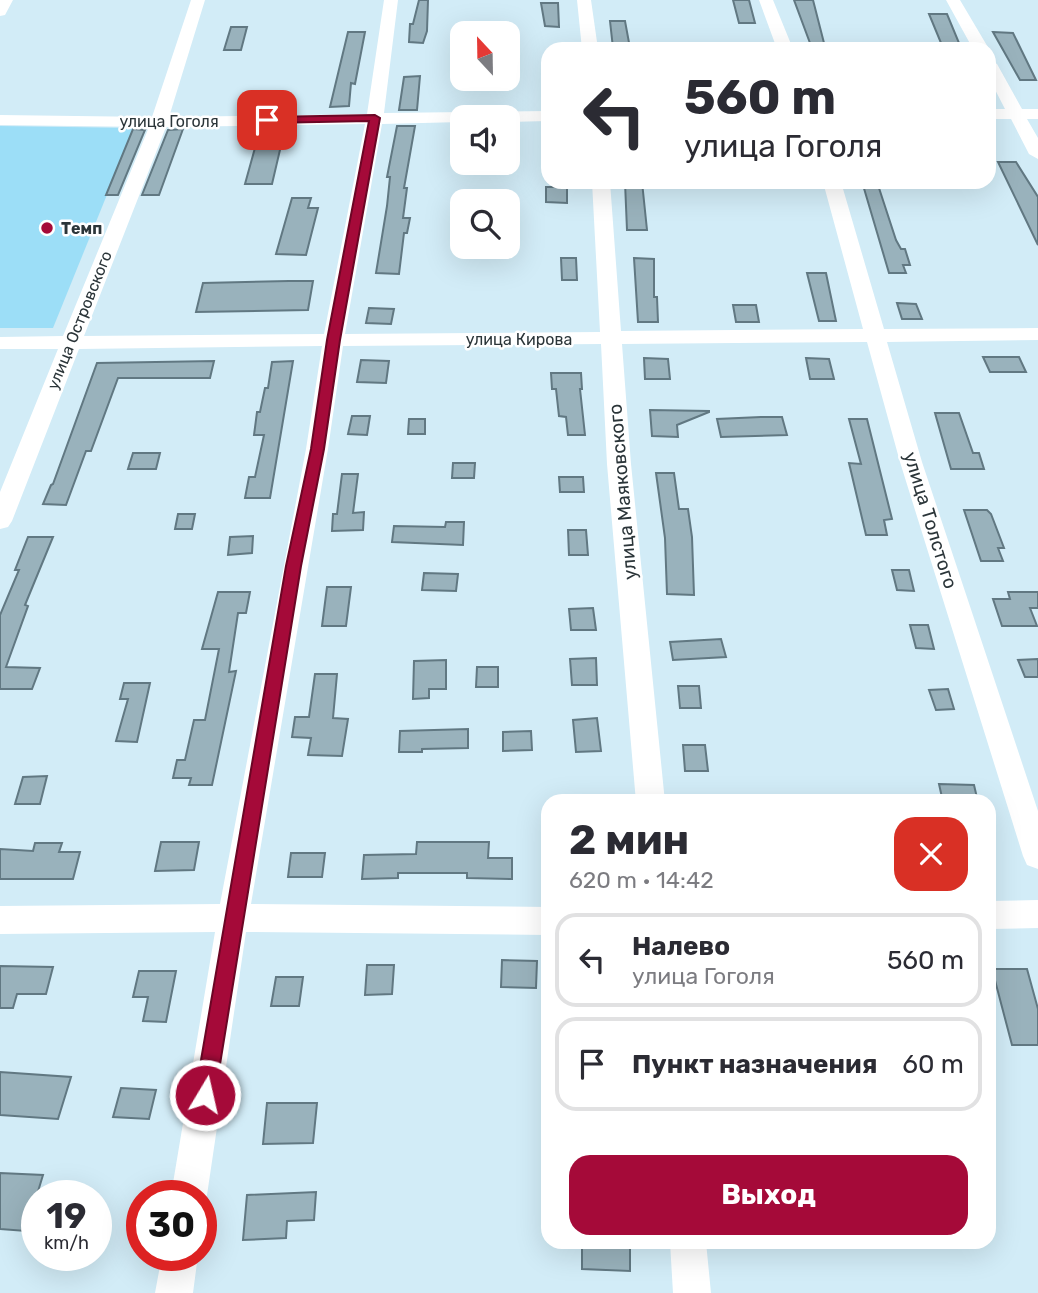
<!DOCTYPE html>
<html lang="ru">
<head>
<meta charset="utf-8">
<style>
	body { margin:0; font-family:Rubik,sans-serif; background:#f2f2f3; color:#2b2b33; height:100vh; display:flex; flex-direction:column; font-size:26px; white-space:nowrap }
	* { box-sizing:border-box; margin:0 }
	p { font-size:23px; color:#7c7c81 }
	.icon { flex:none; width:38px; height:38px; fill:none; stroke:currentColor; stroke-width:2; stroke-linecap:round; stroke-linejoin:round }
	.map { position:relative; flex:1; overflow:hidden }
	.sheet { position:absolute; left:541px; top:794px; width:455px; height:455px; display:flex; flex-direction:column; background:#fff; border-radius:21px; box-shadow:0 7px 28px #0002 }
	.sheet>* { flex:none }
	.hud { position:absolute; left:541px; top:42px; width:455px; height:147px; border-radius:21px; box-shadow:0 7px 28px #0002; background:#fff; color:#2b2b33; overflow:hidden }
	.needle { width:46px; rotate:338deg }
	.controls { position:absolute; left:450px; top:21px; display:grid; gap:14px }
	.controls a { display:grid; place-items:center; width:70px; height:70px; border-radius:14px; background:#fff; box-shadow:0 7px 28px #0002; font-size:35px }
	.speed { position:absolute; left:21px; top:1180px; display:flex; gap:14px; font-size:35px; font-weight:700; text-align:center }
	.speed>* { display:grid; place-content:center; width:91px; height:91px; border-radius:50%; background:#fff; box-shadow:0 7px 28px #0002; line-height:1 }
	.speed small { font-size:18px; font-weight:400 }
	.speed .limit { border:10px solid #d22; background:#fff; color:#111 }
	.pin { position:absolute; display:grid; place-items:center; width:60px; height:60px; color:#fff; margin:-30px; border-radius:14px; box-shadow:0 4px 10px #0006 }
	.me { position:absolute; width:77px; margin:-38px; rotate:9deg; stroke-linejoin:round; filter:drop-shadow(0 0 5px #0008) }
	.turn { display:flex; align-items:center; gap:24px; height:147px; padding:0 28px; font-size:32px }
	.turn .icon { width:91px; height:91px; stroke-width:2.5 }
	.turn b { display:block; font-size:49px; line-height:60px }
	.round { display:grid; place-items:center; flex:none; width:74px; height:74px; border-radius:21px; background:#f2f2f3 }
	.overview { display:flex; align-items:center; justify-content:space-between; height:119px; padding:0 28px }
	h1 { font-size:42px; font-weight:700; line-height:52px }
	.cta { display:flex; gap:14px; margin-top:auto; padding:14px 28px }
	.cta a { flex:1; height:80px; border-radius:21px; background:#a50a39; color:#fff; font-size:28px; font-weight:700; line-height:80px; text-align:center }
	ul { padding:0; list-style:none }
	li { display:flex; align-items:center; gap:21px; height:94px; margin:0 14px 10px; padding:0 14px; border:4px solid #e1e1e2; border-radius:21px }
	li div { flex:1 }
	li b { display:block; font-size:26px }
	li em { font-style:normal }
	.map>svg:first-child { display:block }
</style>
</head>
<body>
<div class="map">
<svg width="1038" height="1293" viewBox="0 0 1038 1293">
	<rect width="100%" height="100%" fill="#d2ecf7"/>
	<path fill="#9cdef7" d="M0 126 134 128 53 328H0Z"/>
	<path fill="#99b2bc" stroke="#617882" stroke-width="2" d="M419 0H428L427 31 423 43 409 42 410 24H413Z
		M733 0H749L755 23H739Z
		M794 0H813L824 43H810Z
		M541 3H558L559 27 545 26Z
		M929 14H947L959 43H941Z
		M610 21H625L630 48H613Z
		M231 27H247L241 50H224Z
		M348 32H365L355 84 351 83 349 106 330 107Z
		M993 32 1013 33 1036 80H1020Z
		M420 76 417 110H399L404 77Z
		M397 126H415L404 188H407L403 218H410L407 233H404L399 274 376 273 387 206 390 177H387Z
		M133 129 145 130 118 195H106Z
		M183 129 159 195H142L168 130Z
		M258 137H283L272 184H245Z
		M998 162H1016L1038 197V245Z
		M625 182H642L647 230H627Z
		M863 185H878L896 240 901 249H905L910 265H903L906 273H889Z
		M546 187H567V203L546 202Z
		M292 198H311L308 208H318L306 255 276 254Z
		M561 258H576L577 280H562Z
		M634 258 654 259V297H657L658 322H638Z
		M807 273H826L836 321H819Z
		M289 281H313L308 310 196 312 203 283Z
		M897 303 916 304 922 319H902Z
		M733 305H756L759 322H736Z
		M369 308 394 309 391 324 366 323Z
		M983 357H1019L1026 372H990Z
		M644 358 668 359 670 379H645Z
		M806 358 829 359 834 379H810Z
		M361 360 389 361 386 383 357 382Z
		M214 361 210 378H118L91 451H86L66 505 43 504 51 485 53 484 97 363Z
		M293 361 270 498H245L249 477H255L264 435H254L257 412H260L265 388H268L272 362Z
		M551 373H581L582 389H580L585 435H568L566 417 559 416 556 389H552Z
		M650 410 709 411V412L677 425 678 437 652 436Z
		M935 413H959L973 453H979L984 469H951Z
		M352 416H370L367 435 348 434Z
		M761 417H782L787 435 721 437 717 419Z
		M409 419H425V434H408Z
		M849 419H867L892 519 884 520 887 535H866L849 463 861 464Z
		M133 453H160L156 469H128Z
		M453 463H475L474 478H452Z
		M656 473H674L679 509H688L692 537 694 595 667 594 665 538Z
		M342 474H358L353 513 364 512 363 530 332 531 333 514H337Z
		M559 477H583L584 492H560Z
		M964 510H987L991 514 1004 548H998L1003 561H981Z
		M178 514H195L192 529H175Z
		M446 522H464L463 545 392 542 394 526 445 527Z
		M568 530H586L588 555H569Z
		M253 536 252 553 228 555 230 537Z
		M28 537H53L25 605 28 606 6 667 40 668 32 689H0V615L19 570H15Z
		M892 570H909L914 591 897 590Z
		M424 573 458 574 456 591 422 590Z
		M327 587H351L346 626H322Z
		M218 592H250L246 613H238L229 672 236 671 212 785H189L191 778H173L177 760H185L194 720H205L219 649H202Z
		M1008 592H1038V608H1030L1037 626H1002L993 599H1010Z
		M593 608 596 630H571L569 609Z
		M910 625H928L934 649 916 648Z
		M721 639 726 657 673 660 670 642Z
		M596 658 597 685H572L570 659Z
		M1038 659V677H1025L1018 660Z
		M446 660V689H429V698L413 699 414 661Z
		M477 667H498V687H476Z
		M315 674H337L333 718 348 719 342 756 308 755 311 738 292 737 295 717H309Z
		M124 683H150L137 742 116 741 128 699H120Z
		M678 686H699L701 708H680Z
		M948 689 954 709 936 710 929 690Z
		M597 718 601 751 576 752 573 720Z
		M468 729V748L422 749V752H399L400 731Z
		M531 731 532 750 503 751V732Z
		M683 745H705L708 771H685Z
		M47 776 40 804H15L23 777Z
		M939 784 974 785 978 802H943Z
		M161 842H199L194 870 155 871Z
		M417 842H489L488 858H512V879L467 878V873H398V878L362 879 364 855 416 854Z
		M35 843H62L59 852H80L73 879H0V849L33 851Z
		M291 853H325L322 877H288Z
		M502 960 537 961 536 988 501 987Z
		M367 965H394L392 994 365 995Z
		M0 966 53 967 46 994H17L13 1008H0Z
		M992 969H1027L1038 1009V1045H1012Z
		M139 971H176L166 1022 143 1021 148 997H133Z
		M276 977H303L299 1006H271Z
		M0 1072 71 1077 58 1119 0 1115Z
		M121 1088 156 1090 149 1119 113 1117Z
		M267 1103H317L313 1143 263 1144Z
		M0 1173 43 1175 26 1231 0 1229Z
		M316 1192 314 1220 287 1221 286 1238 243 1240 247 1195Z
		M582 1242H630V1271L582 1269Z"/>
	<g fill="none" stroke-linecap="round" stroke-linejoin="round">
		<path fill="#fff" fill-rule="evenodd" d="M0 0H13L5 15 0 16Z
			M191 0H205L169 117 367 114 384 0H398L384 113 548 111V121L508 122V117H462V122L382 124 345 334 600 332 592 182H610L621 331 863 329 823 182H841L884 329 1038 328V340L887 342 922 462 1038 811V869L1027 865 1023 856 900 462 867 342 622 344 631 464 665 802H636L607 464 601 344 343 346 328 449 251 904 548 907V935L246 932 207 1195 201 1208V1195H171L215 932 0 934V906L220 904 306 449 322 346 79 349 12 521 8 527 0 529V492L58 349H0V337L63 336 149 127 0 125V115L152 117ZM365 124 324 334 84 336 166 127Z
			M577 0H591L598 49H582Z
			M759 0H773L793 49H777Z
			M946 0H960L989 49H973Z
			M989 59 997 64 1022 109H1038V119H1027L1038 138V159L1029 154 1011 119H989V109H1005L989 78Z
			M1038 900V928L989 929V901Z
			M670 1242H706L711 1293H673Z
			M162 1255H198L193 1293H155Z"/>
	</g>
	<path fill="#a50a39" stroke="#6b0625" stroke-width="2" d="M375 115 380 118 340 340 324 449 301 566 215 1095 212 1102 205 1105 198 1102 195 1095 286 566 311 449 327 340 369 121 267 123 262 120 267 117Z"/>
	<circle fill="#a50a39" stroke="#fff" stroke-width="2.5" cx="47" cy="228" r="7"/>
	<g text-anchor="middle" stroke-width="5" stroke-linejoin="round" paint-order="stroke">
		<g font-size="16" fill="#2b3539" stroke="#fff">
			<text x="169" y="127">улица Гоголя</text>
			<text transform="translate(79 320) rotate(-68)" y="6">улица Островского</text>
			<text x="519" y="345">улица Кирова</text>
		</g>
		<g font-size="16" font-weight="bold" fill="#2b3539" stroke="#fff" text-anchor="start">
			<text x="61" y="234">Темп</text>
		</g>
		<g font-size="19" fill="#2b3539" stroke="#fff">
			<text transform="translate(622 492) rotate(-95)" y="7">улица Маяковского</text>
			<text transform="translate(931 520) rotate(73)" y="7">улица Толстого</text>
		</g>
	</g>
</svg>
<div class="controls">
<a><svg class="needle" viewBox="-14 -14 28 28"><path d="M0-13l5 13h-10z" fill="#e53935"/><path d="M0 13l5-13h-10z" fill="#7c7c81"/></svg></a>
<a><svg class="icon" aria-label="sound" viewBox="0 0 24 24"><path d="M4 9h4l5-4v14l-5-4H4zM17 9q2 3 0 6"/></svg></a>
<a><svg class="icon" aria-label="search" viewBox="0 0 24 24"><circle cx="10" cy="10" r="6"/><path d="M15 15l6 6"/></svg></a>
</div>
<div class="speed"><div>19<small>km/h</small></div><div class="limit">30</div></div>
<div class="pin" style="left:267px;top:120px;background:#d93025"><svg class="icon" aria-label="arrive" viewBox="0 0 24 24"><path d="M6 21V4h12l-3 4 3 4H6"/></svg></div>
<svg class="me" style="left:205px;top:1095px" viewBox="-20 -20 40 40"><circle r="17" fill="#a50a39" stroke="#fff" stroke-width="3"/><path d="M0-11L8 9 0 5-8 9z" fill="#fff"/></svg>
<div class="hud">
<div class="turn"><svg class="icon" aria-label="left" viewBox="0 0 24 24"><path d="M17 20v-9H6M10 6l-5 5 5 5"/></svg><div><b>560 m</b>улица Гоголя</div></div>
</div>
<section class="sheet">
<div class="overview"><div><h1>2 мин</h1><p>620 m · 14:42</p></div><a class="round" style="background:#d93025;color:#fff"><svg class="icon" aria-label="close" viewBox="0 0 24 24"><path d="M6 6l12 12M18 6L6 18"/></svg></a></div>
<ul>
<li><svg class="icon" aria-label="left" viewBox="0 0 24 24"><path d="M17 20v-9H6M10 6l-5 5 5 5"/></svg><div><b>Налево</b><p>улица Гоголя</p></div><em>560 m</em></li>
<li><svg class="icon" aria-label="arrive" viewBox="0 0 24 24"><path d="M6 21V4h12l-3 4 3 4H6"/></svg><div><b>Пункт назначения</b></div><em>60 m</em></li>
</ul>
<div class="cta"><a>Выход</a></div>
</section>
</div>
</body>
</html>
